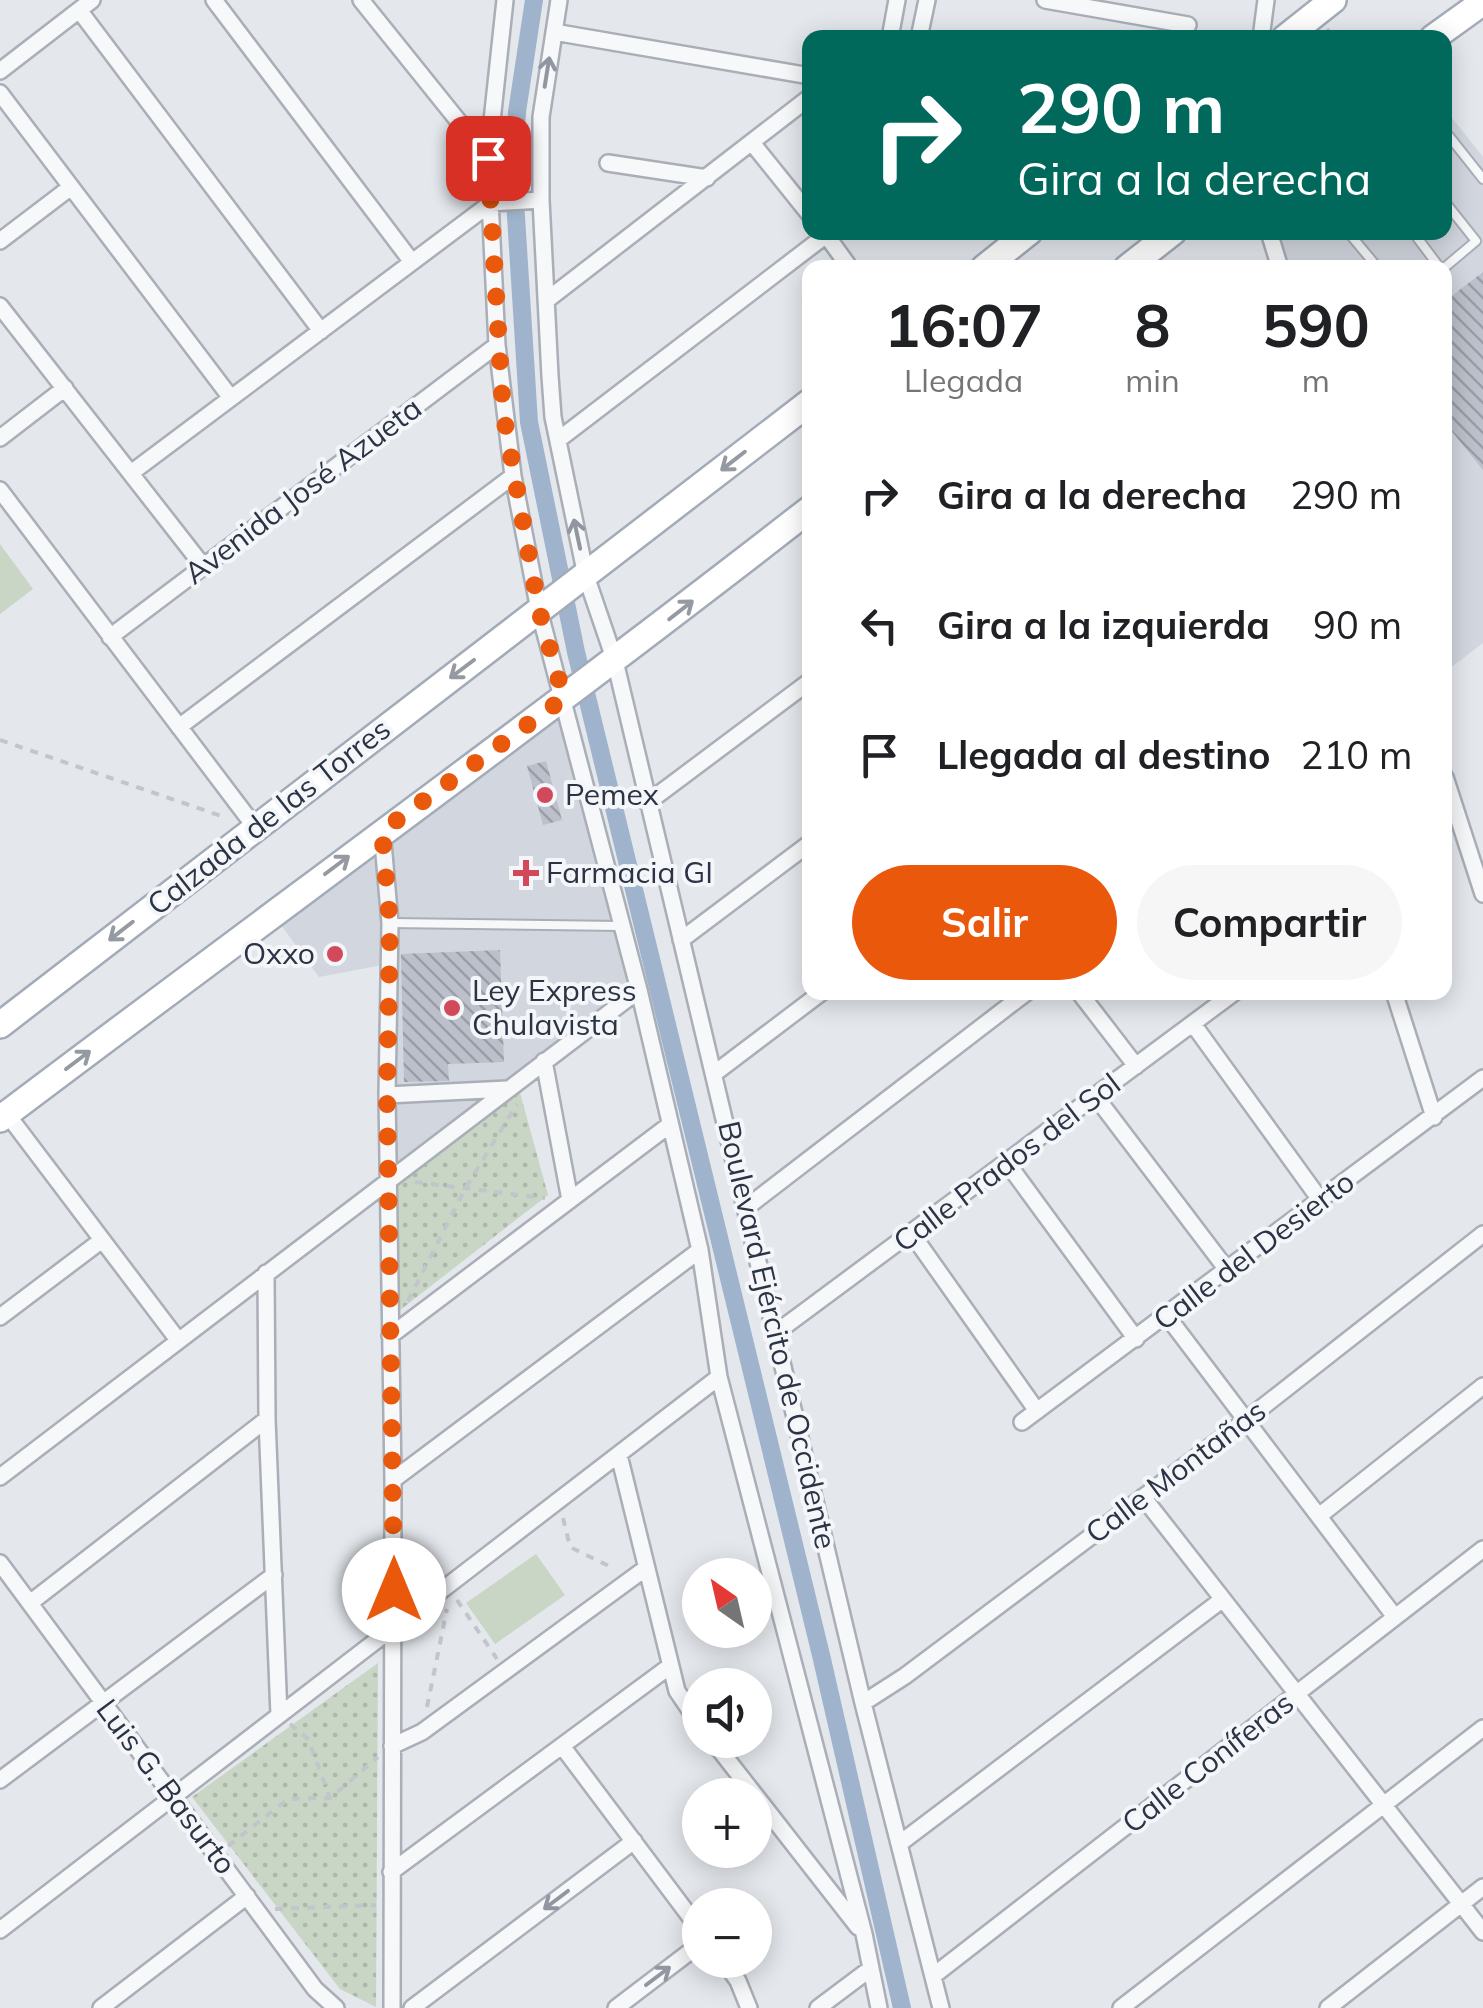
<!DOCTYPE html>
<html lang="es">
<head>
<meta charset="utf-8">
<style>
	body { margin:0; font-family:Mulish,sans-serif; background:#f6f6f6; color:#202124; height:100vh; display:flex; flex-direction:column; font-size:38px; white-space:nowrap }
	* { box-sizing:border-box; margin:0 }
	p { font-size:32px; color:#757577 }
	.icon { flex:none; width:55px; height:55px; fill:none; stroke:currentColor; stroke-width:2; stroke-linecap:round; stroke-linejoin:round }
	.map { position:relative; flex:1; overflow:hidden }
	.details { position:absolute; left:802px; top:260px; width:650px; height:740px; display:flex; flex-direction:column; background:#fff; border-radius:20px; box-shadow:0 5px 25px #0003 }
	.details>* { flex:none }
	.hud { position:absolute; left:802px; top:30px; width:650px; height:210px; border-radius:20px; box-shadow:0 5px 25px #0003; background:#00695c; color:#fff; overflow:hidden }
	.needle { width:65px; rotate:326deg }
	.controls { position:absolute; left:682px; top:1558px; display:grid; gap:20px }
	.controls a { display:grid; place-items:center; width:90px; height:90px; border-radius:50%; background:#fff; box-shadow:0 5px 25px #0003; font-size:50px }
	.pin { position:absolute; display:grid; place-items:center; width:85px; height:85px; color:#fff; margin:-42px; border-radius:20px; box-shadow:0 5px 15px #0006 }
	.me { position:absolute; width:110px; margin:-55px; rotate:0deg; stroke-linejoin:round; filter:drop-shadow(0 0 8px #0008) }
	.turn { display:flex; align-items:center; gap:35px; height:210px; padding:0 50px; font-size:45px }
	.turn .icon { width:130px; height:130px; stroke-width:2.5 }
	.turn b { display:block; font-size:70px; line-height:85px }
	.eta { display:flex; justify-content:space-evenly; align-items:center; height:170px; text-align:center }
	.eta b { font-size:60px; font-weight:700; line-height:70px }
	.cta { display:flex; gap:20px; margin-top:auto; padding:20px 50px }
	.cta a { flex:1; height:115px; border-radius:60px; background:#ea580c; color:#fff; font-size:40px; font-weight:700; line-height:115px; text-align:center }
	.cta a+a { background:#f6f6f6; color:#202124 }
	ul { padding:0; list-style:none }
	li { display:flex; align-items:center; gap:30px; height:130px; padding:0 50px }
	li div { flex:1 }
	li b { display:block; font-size:38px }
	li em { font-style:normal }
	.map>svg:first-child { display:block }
</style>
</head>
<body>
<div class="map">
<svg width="1483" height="2008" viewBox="0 0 1483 2008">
	<defs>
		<pattern id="park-dots" width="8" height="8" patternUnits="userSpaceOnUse" patternTransform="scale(2.5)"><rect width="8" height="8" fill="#c9d6c5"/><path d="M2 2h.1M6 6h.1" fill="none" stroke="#adb8ab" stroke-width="1.8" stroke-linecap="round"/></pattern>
		<pattern id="building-back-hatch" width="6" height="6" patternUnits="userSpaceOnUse" patternTransform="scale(2.5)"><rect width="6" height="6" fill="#bbc0ca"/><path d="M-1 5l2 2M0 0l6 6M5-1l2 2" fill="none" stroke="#989da6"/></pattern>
	</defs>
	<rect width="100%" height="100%" fill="#e4e7ec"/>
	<path fill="#d2d6de" d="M1445 109 1483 157V643L1445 672V268L1280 267 1269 233 1445 232Z
		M564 698 639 990 389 1179 388 964 319 977 273 914Z"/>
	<path fill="url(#park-dots)" d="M519 1089 548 1195 395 1314 393 1187Z
		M378 1663 376 2007 340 1989 192 1797Z"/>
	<path fill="#c9d6c5" d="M0 544 33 589 0 614Z
		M536 1554 565 1595 495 1644 466 1603Z"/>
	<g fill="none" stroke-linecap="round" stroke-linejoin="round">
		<path stroke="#9fb4cc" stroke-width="18" d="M534 0 517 112 513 169 529 422 576 652 821 1655 902 2008"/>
	</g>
	<path fill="url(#building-back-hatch)" d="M1483 272V470L1445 423V301Z
		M546 761 562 820 543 825 527 766Z
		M500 950 504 1062 448 1064 449 1081 404 1082 401 954Z"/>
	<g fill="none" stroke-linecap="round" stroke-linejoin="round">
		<defs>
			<path id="service" d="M1445 131 1483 179
				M1348 232 1378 268
				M1413 232 1440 268
				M1444 268 1476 241 1445 202
				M390 923 620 926"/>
			<path id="minor" d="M214 0 412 262
				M361 0 488 158
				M505 0 488 158 497 345 513 476 539 610 639 990 700 1250 719 1377 864 1934 879 2008
				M559 0 541 117V200L550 376 553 417 586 576 615 661 863 1703 941 2008
				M1045 0 1188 25
				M79 10 321 331
				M554 32 810 76
				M890 38 897 0
				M919 38 927 0
				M1261 38 1266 0
				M0 71 92 0
				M0 93 231 398
				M753 144 810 215
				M608 163 707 178
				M824 232 850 268
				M1269 232 1280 268
				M0 241 71 187
				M547 300 810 97
				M0 306 203 566
				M0 438 65 388
				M558 440 830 232
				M131 473 491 203 541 200
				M0 490 255 827
				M110 637 497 345
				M179 727 513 476
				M1445 777 1483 894
				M647 803 810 681
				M382 831 390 923 387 1095 393 1480 392 2008
				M681 940 810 843
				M1079 992 1136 1066
				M1394 992 1434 1117
				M1193 1024 1321 1201
				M544 1061 570 1200
				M715 1073 822 992
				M387 1095 507 1089
				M1096 1097 1228 1271
				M7 1114 178 1340
				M1008 1164 1136 1339
				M747 1207 1027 992
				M912 1234 1037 1411
				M266 1273 267 1419 279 1715
				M1167 1316 1395 1617
				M0 1317 102 1240
				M777 1332 1235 992
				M390 1336 668 1126
				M1022 1422 1483 1078
				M619 1455 677 1691 700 1725
				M0 1477 639 990
				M393 1480 700 1250
				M1143 1497 1483 1932
				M1319 1516 1483 1386
				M0 1563 315 1989 336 2008
				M30 1603 267 1419
				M863 1703 905 1676 1246 1420 1483 1234
				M712 1740 755 1795
				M392 1746 422 1732 646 1568
				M562 1746 700 1930
				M0 1780 274 1575
				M755 1795 858 1927
				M899 1844 1223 1599
				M391 1872 670 1666
				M0 1930 719 1377
				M723 1960 738 1981 749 2008
				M933 1976 1483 1549
				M101 2008 247 1896
				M412 2008 634 1841
				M616 2008 700 1944
				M818 2008 870 1969
				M1121 2008 1483 1728
				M1328 2008 1483 1887"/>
			<path id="primary" d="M1285 38 1333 0
				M1433 38 1483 2
				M984 268 1029 232
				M1127 268 1173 232
				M0 1025 810 402
				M0 1119C270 915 543 717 810 509"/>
		</defs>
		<use href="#service" stroke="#a9aeb7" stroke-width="12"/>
		<use href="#minor" stroke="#a9aeb7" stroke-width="20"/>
		<use href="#primary" stroke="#a3abb8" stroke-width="30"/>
		<path stroke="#c2c5cb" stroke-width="4" stroke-dasharray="8 8" stroke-linecap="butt" d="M1327 29 1334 38
			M0 740 227 818
			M415 1182 545 1198
			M408 1301 465 1189 517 1104
			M563 1518 570 1547 615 1569
			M457 1600 497 1659
			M427 1707 447 1609
			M290 1724 308 1739 330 1798
			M228 1846 288 1799 330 1798 378 1757
			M275 1909 376 1905"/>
		<use href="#service" stroke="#f7f8fa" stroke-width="8"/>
		<use href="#minor" stroke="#f7f8fa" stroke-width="15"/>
		<use href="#primary" stroke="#fff" stroke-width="25"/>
	</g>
	<defs><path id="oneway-shaft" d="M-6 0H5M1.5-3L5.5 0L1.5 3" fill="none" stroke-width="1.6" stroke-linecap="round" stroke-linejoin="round" transform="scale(2.5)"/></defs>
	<g stroke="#9196a0">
		<use href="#oneway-shaft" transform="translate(547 72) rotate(-81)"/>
		<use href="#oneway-shaft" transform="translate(577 534) rotate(-102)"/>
		<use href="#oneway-shaft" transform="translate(556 1900) rotate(143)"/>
		<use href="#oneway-shaft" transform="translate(658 1976) rotate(-37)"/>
	</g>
	<g stroke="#959aa2">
		<use href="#oneway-shaft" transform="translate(733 461) rotate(142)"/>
		<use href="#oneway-shaft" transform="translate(681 610) rotate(-38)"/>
		<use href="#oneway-shaft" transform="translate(462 669) rotate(143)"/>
		<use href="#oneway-shaft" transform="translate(337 865) rotate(-37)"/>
		<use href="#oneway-shaft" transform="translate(121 931) rotate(142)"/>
		<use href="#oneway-shaft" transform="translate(78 1060) rotate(-37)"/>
	</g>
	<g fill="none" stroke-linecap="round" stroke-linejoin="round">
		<path stroke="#ea580c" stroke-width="18" stroke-dasharray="0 32.4" d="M394 1590 387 1095 390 924 382 831 564 698 539 610 503 412 488 158"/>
	</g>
	<g fill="#d1495b" stroke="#f4f6f9" stroke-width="4">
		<circle cx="545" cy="795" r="10"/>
		<path d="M521 858h10v10h10v10h-10v10h-10v-10h-10v-10h10z"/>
		<circle cx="335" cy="954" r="10"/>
		<circle cx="452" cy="1008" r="10"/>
	</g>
	<g text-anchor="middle" stroke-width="8" stroke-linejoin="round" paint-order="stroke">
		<g font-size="30" fill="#2b3445" stroke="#f4f6f9">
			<text transform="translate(303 491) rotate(-37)" y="10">Avenida José Azueta</text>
			<text transform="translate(269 817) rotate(-38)" y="10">Calzada de las Torres</text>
			<text transform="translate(1007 1163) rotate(-37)" y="10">Calle Prados del Sol</text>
			<text transform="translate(1254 1251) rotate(-37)" y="10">Calle del Desierto</text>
			<text transform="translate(777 1335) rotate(77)" y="10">Boulevard Ejército de Occidente</text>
			<text transform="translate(1176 1472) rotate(-37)" y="10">Calle Montañas</text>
			<text transform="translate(1208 1763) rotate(-38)" y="10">Calle Coníferas</text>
			<text transform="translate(166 1787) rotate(53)" y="10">Luis G. Basurto</text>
		</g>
		<g font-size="30" fill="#2b3445" stroke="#f4f6f9" text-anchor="start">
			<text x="565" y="805">Pemex</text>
			<text x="546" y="883">Farmacia GI</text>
			<text x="315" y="964" text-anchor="end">Oxxo</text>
			<text x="472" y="1001">Ley Express<tspan x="472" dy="34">Chulavista</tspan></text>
		</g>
	</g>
</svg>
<div class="controls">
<a><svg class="needle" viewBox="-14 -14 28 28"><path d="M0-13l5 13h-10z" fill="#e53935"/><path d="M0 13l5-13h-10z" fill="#757577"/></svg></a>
<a><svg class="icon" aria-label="sound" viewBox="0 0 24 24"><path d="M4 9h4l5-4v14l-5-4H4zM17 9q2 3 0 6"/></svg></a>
<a>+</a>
<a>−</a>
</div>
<div class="pin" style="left:488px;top:158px;background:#d93025"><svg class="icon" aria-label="arrive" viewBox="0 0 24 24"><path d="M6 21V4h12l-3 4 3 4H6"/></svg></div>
<svg class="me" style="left:394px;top:1590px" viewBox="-20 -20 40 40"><circle r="19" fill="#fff"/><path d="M0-13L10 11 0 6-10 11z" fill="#ea580c"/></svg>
<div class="hud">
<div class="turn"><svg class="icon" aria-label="right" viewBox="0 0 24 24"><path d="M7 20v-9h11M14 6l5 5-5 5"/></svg><div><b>290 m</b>Gira a la derecha</div></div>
</div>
<section class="details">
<div class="eta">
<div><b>16:07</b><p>Llegada</p></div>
<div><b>8</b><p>min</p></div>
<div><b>590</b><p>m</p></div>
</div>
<ul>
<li><svg class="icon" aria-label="right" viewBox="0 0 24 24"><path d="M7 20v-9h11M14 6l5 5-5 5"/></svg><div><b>Gira a la derecha</b></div><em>290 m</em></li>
<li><svg class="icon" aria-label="left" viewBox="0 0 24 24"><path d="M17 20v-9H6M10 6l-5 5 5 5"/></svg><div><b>Gira a la izquierda</b></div><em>90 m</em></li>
<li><svg class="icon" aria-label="arrive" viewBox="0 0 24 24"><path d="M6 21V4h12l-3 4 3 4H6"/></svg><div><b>Llegada al destino</b></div><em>210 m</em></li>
</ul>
<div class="cta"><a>Salir</a><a>Compartir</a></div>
</section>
</div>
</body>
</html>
